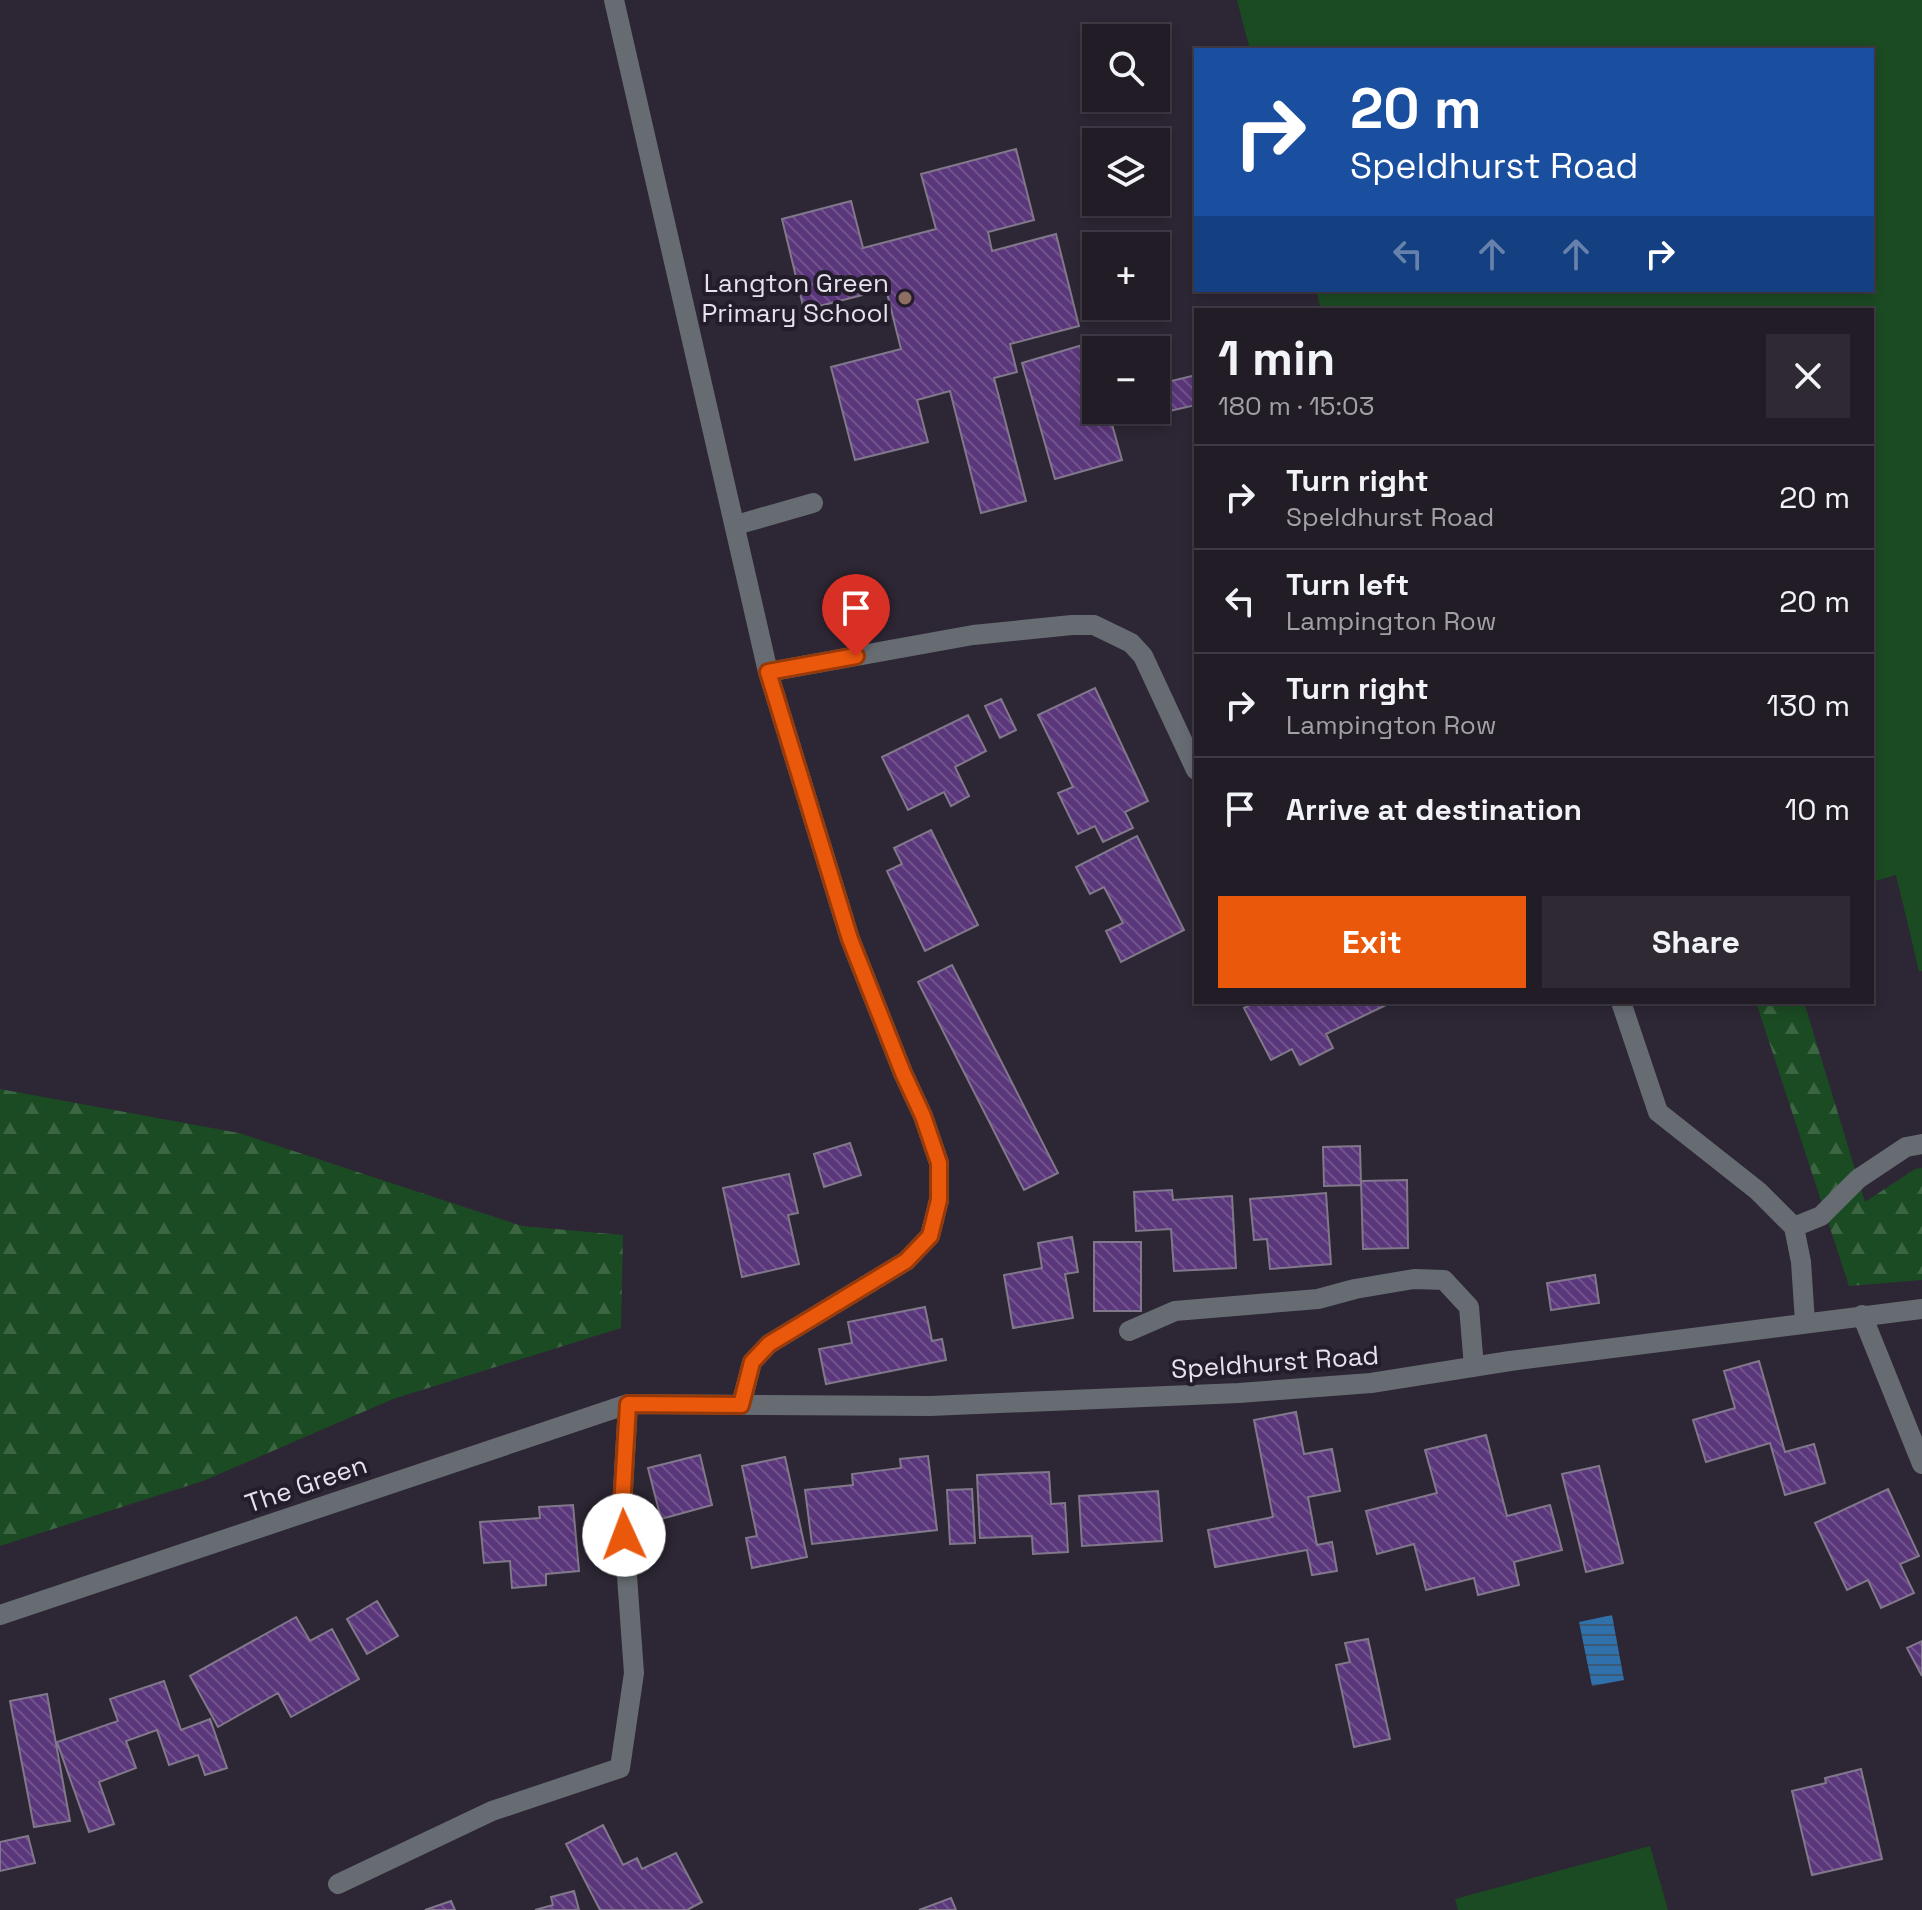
<!DOCTYPE html>
<html lang="en">
<head>
<meta charset="utf-8">
<style>
	body { margin:0; font-family:"Space Grotesk",sans-serif; background:#2e2933; color:#f1f3f6; height:100vh; display:flex; flex-direction:column; font-size:30px; white-space:nowrap }
	* { box-sizing:border-box; margin:0 }
	p { font-size:26px; color:#a2a1a7 }
	.icon { flex:none; width:44px; height:44px; fill:none; stroke:currentColor; stroke-width:2; stroke-linecap:round; stroke-linejoin:round }
	.map { position:relative; flex:1; overflow:hidden }
	.side { position:absolute; left:1194px; top:308px; width:680px; height:696px; display:flex; flex-direction:column; background:#221c27; border-radius:0px; box-shadow:0 4px 12px #0003,0 0 0 2px #3f3a44 }
	.side>* { flex:none }
	.hud { position:absolute; left:1194px; top:48px; width:680px; height:244px; border-radius:0px; box-shadow:0 4px 12px #0003,0 0 0 2px #3f3a44; background:#1a4fa0; color:#fff; overflow:hidden }
	.buttons { position:absolute; left:1082px; top:24px; display:grid; gap:16px }
	.buttons a { display:grid; place-items:center; width:88px; height:88px; border-radius:0px; background:#221c27; box-shadow:0 4px 12px #0003,0 0 0 2px #3f3a44; font-size:40px }
	.pin { position:absolute; display:grid; place-items:center; width:68px; height:68px; color:#fff; margin:-82px -34px; border-radius:50% 50% 50% 0; rotate:-45deg; box-shadow:0 0 8px #0007 }
	.pin .icon { rotate:45deg }
	.me { position:absolute; width:88px; margin:-44px; rotate:358deg; stroke-linejoin:round; filter:drop-shadow(0 0 6px #0008) }
	.turn { display:flex; align-items:center; gap:28px; height:168px; padding:0 24px; font-size:36px }
	.turn .icon { width:104px; height:104px; stroke-width:2.5 }
	.turn b { display:block; font-size:56px; line-height:68px }
	.lanes { display:flex; align-items:center; height:76px; padding:0 24px; background:#0003; justify-content:center; gap:40px; direction:ltr }
	.lanes .off { opacity:.35 }
	.round { display:grid; place-items:center; flex:none; width:84px; height:84px; border-radius:0px; background:#2e2933 }
	.headline { display:flex; align-items:center; justify-content:space-between; height:136px; padding:0 24px }
	h1 { font-size:48px; font-weight:700; line-height:60px }
	.cta { display:flex; gap:16px; margin-top:auto; padding:16px 24px }
	.cta a { flex:1; height:92px; border-radius:0px; background:#ea580c; color:#fff; font-size:32px; font-weight:700; line-height:92px; text-align:center }
	.cta a+a { background:#2e2933; color:#f1f3f6 }
	ul { padding:0; list-style:none }
	li { display:flex; align-items:center; gap:24px; height:104px; padding:0 24px; border-top:2px solid #3f3a44 }
	li div { flex:1 }
	li b { display:block; font-size:30px }
	li em { font-style:normal }
	.map>svg:first-child { display:block }
</style>
</head>
<body>
<div class="map">
<svg width="1922" height="1910" viewBox="0 0 1922 1910">
	<defs>
		<pattern id="forest-firs" width="22" height="20" patternUnits="userSpaceOnUse" patternTransform="scale(2)"><rect width="22" height="20" fill="#1b4b22"/><path d="M5 1l3.5 6h-7zM16 11l3.5 6h-7z" fill="#3c6542"/></pattern>
		<pattern id="water-rules" width="6" height="5" patternUnits="userSpaceOnUse" patternTransform="scale(2)"><rect width="6" height="5" fill="#3070ab"/><path d="M0 2.5h6" fill="none" stroke="#3a5a78"/></pattern>
		<pattern id="building-back-hatch" width="6" height="6" patternUnits="userSpaceOnUse" patternTransform="scale(2)"><rect width="6" height="6" fill="#5a367a"/><path d="M-1 5l2 2M0 0l6 6M5-1l2 2" fill="none" stroke="#72538d"/></pattern>
	</defs>
	<rect width="100%" height="100%" fill="#2d2634"/>
	<path fill="#1b4b22" d="M1237 0H1922V971H1919L1896 875 1872 882V310H1321L1316 290H1872V50H1250Z
		M1650 1846 1668 1910H1458L1455 1899Z"/>
	<path fill="url(#forest-firs)" d="M1756 1002H1804L1865 1202 1915 1169 1922 1168V1280L1849 1286Z
		M0 1089 239 1133 522 1226 623 1235 621 1328 393 1399 203 1481 0 1546Z"/>
	<path fill="url(#water-rules)" d="M1612 1615 1624 1680 1592 1686 1579 1622Z"/>
	<path fill="url(#building-back-hatch)" stroke="#81798b" stroke-width="2" d="M1016 149 1034 220 988 232 992 251 1056 234 1079 326 1010 344 1017 372 994 378 1026 501 981 513 950 391 917 400 928 442 855 460 831 367 901 349 886 289 804 310 782 219 851 201 863 248 936 229 921 174Z
		M1089 343 1096 367V410H1108L1122 460 1055 479 1022 363Z
		M1196 375V405L1165 412 1159 384Z
		M1095 688 1148 801 1125 812 1133 828 1103 842 1095 826 1078 834 1058 793 1073 787 1038 715Z
		M1001 699 1016 730 1000 738 985 706Z
		M968 715 986 751 955 767 969 796 951 806 944 792 908 810 882 757Z
		M931 830 978 925 925 951 887 871 902 864 894 848Z
		M1137 836 1184 930 1121 962 1106 931 1123 923 1104 887 1090 894 1076 867Z
		M952 965 1058 1173 1024 1190 918 982Z
		M1256 1002H1384L1386 1005 1326 1034 1333 1048 1300 1065 1292 1049 1271 1060 1244 1008Z
		M850 1143 861 1175 824 1187 814 1154Z
		M1360 1146 1361 1185 1324 1186 1323 1147Z
		M789 1174 798 1213 788 1215 799 1264 742 1277 723 1188Z
		M1407 1180 1408 1248 1363 1249 1361 1181Z
		M1172 1190 1173 1200 1232 1196 1236 1268 1174 1271 1171 1229 1136 1231 1134 1192Z
		M1326 1193 1331 1264 1270 1269 1267 1239 1254 1240 1250 1199Z
		M1072 1237 1078 1272 1065 1274 1073 1318 1013 1328 1004 1275 1042 1268 1038 1243Z
		M1094 1242H1141V1311H1094Z
		M1595 1275 1599 1303 1551 1310 1547 1283Z
		M925 1307 932 1341 942 1339 946 1360 826 1384 819 1349 852 1343 848 1322Z
		M1759 1361 1785 1452 1814 1444 1825 1483 1785 1495 1770 1443 1706 1462 1693 1420 1735 1408 1724 1371Z
		M1296 1412 1304 1454 1332 1449 1340 1491 1308 1497 1317 1545 1332 1542 1337 1571 1312 1575 1307 1550 1215 1567 1208 1530 1273 1517 1254 1420Z
		M1486 1435 1507 1516 1550 1505 1562 1550 1514 1562 1519 1585 1478 1595 1474 1578 1426 1590 1414 1544 1377 1554 1366 1511 1437 1493 1425 1450Z
		M700 1455 712 1505 661 1519 648 1468Z
		M928 1456 937 1530 812 1544 805 1490 853 1485 852 1474 901 1468 900 1459Z
		M785 1457 807 1557 752 1568 746 1538 757 1536 742 1466Z
		M1599 1466 1623 1563 1586 1572 1562 1474Z
		M1049 1472 1051 1504 1065 1503 1068 1552 1033 1554 1032 1536 980 1538 977 1475Z
		M972 1489 975 1543 950 1544 947 1490Z
		M1888 1489 1919 1556 1900 1564 1914 1593 1881 1608 1868 1580 1847 1590 1815 1523Z
		M1158 1491 1162 1541 1082 1546 1079 1496Z
		M573 1505 579 1571 546 1574V1585L512 1588 510 1561 484 1563 480 1522 540 1518 539 1507Z
		M377 1601 398 1636 367 1654 347 1619Z
		M296 1617 310 1641 332 1629 359 1679 291 1717 278 1693 218 1727 190 1676Z
		M1368 1639 1390 1739 1354 1747 1336 1665 1350 1662 1345 1643Z
		M1922 1641V1676L1907 1648Z
		M164 1681 181 1730 210 1719 227 1768 205 1775 198 1755 169 1765 157 1730 126 1741 136 1768 99 1782 114 1824 89 1832 57 1742 118 1721 110 1699Z
		M47 1694 70 1821 34 1827 10 1701Z
		M1861 1769 1882 1859 1812 1875 1792 1791 1826 1783 1825 1778Z
		M603 1825 623 1865 637 1858 642 1869 676 1853 702 1902 687 1910H600L566 1844Z
		M28 1836 35 1863 0 1871V1842Z
		M574 1891 579 1910H535L553 1905 551 1897Z
		M951 1898 956 1910H919Z
		M451 1901 455 1910H425Z"/>
	<g fill="none" stroke-linecap="round" stroke-linejoin="round">
		<path stroke="#666c72" stroke-width="20" d="M614 0 768 672
			M736 525 813 503
			M1621 1002 1658 1112 1758 1191 1794 1227 1801 1262 1805 1322
			M1794 1227 1821 1216 1858 1179 1906 1147 1922 1144
			M1862 1315 1922 1464
			M1129 1331 1175 1311 1318 1299 1355 1289 1414 1279 1444 1280 1469 1307 1474 1367
			M741 1405 752 1362 769 1344 906 1261 930 1236 939 1200V1163L923 1116 903 1073 850 939 768 672 973 635 1072 625H1094L1131 643 1143 656 1196 770
			M0 1615 628 1404 930 1406 1239 1393 1371 1383 1510 1361 1922 1309
			M338 1884 492 1811 620 1768 634 1673 622 1507 628 1404"/>
	</g>
	<g fill="none" stroke-linecap="round" stroke-linejoin="round">
		<defs>
			<path id="route" d="M624 1535 622 1507 628 1404 741 1405 752 1362 769 1344 906 1261 930 1236 939 1200V1163L923 1116 903 1073 850 939 768 672 856 656"/>
		</defs>
		<use href="#route" stroke="#983908" stroke-width="20"/>
		<use href="#route" stroke="#ea580c" stroke-width="14"/>
	</g>
	<circle fill="#8d6e63" stroke="#231c2a" stroke-width="3" cx="905" cy="298" r="8"/>
	<g text-anchor="middle" stroke-width="8" stroke-linejoin="round" paint-order="stroke">
		<g font-size="26" fill="#e6e1eb" stroke="#231c2a" text-anchor="end">
			<text x="889" y="292">Langton Green<tspan x="889" dy="30">Primary School</tspan></text>
		</g>
		<g font-size="26" fill="#e6e1eb" stroke="#231c2a">
			<text transform="translate(1275 1362) rotate(-4)" y="9">Speldhurst Road</text>
			<text transform="translate(306 1484) rotate(-19)" y="9">The Green</text>
		</g>
	</g>
</svg>
<div class="buttons">
<a><svg class="icon" aria-label="search" viewBox="0 0 24 24"><circle cx="10" cy="10" r="6"/><path d="M15 15l6 6"/></svg></a>
<a><svg class="icon" aria-label="layers" viewBox="0 0 24 24"><path d="M12 4l9 5-9 5-9-5zM3 14l9 5 9-5"/></svg></a>
<a>+</a>
<a>−</a>
</div>
<div class="pin" style="left:856px;top:656px;background:#d93025"><svg class="icon" aria-label="arrive" viewBox="0 0 24 24"><path d="M6 21V4h12l-3 4 3 4H6"/></svg></div>
<svg class="me" style="left:624px;top:1535px" viewBox="-20 -20 40 40"><circle r="19" fill="#fff"/><path d="M0-13L10 11 0 6-10 11z" fill="#ea580c"/></svg>
<div class="hud">
<div class="turn"><svg class="icon" aria-label="right" viewBox="0 0 24 24"><path d="M7 20v-9h11M14 6l5 5-5 5"/></svg><div><b>20 m</b>Speldhurst Road</div></div>
<div class="lanes"><svg class="icon off" aria-label="left" viewBox="0 0 24 24"><path d="M17 20v-9H6M10 6l-5 5 5 5"/></svg><svg class="icon off" aria-label="ahead" viewBox="0 0 24 24"><path d="M12 20V5M6 11l6-6 6 6"/></svg><svg class="icon off" aria-label="ahead" viewBox="0 0 24 24"><path d="M12 20V5M6 11l6-6 6 6"/></svg><svg class="icon" aria-label="right" viewBox="0 0 24 24"><path d="M7 20v-9h11M14 6l5 5-5 5"/></svg></div>
</div>
<section class="side">
<div class="headline"><div><h1>1 min</h1><p>180 m · 15:03</p></div><a class="round"><svg class="icon" aria-label="close" viewBox="0 0 24 24"><path d="M6 6l12 12M18 6L6 18"/></svg></a></div>
<ul>
<li><svg class="icon" aria-label="right" viewBox="0 0 24 24"><path d="M7 20v-9h11M14 6l5 5-5 5"/></svg><div><b>Turn right</b><p>Speldhurst Road</p></div><em>20 m</em></li>
<li><svg class="icon" aria-label="left" viewBox="0 0 24 24"><path d="M17 20v-9H6M10 6l-5 5 5 5"/></svg><div><b>Turn left</b><p>Lampington Row</p></div><em>20 m</em></li>
<li><svg class="icon" aria-label="right" viewBox="0 0 24 24"><path d="M7 20v-9h11M14 6l5 5-5 5"/></svg><div><b>Turn right</b><p>Lampington Row</p></div><em>130 m</em></li>
<li><svg class="icon" aria-label="arrive" viewBox="0 0 24 24"><path d="M6 21V4h12l-3 4 3 4H6"/></svg><div><b>Arrive at destination</b></div><em>10 m</em></li>
</ul>
<div class="cta"><a>Exit</a><a>Share</a></div>
</section>
</div>
</body>
</html>
